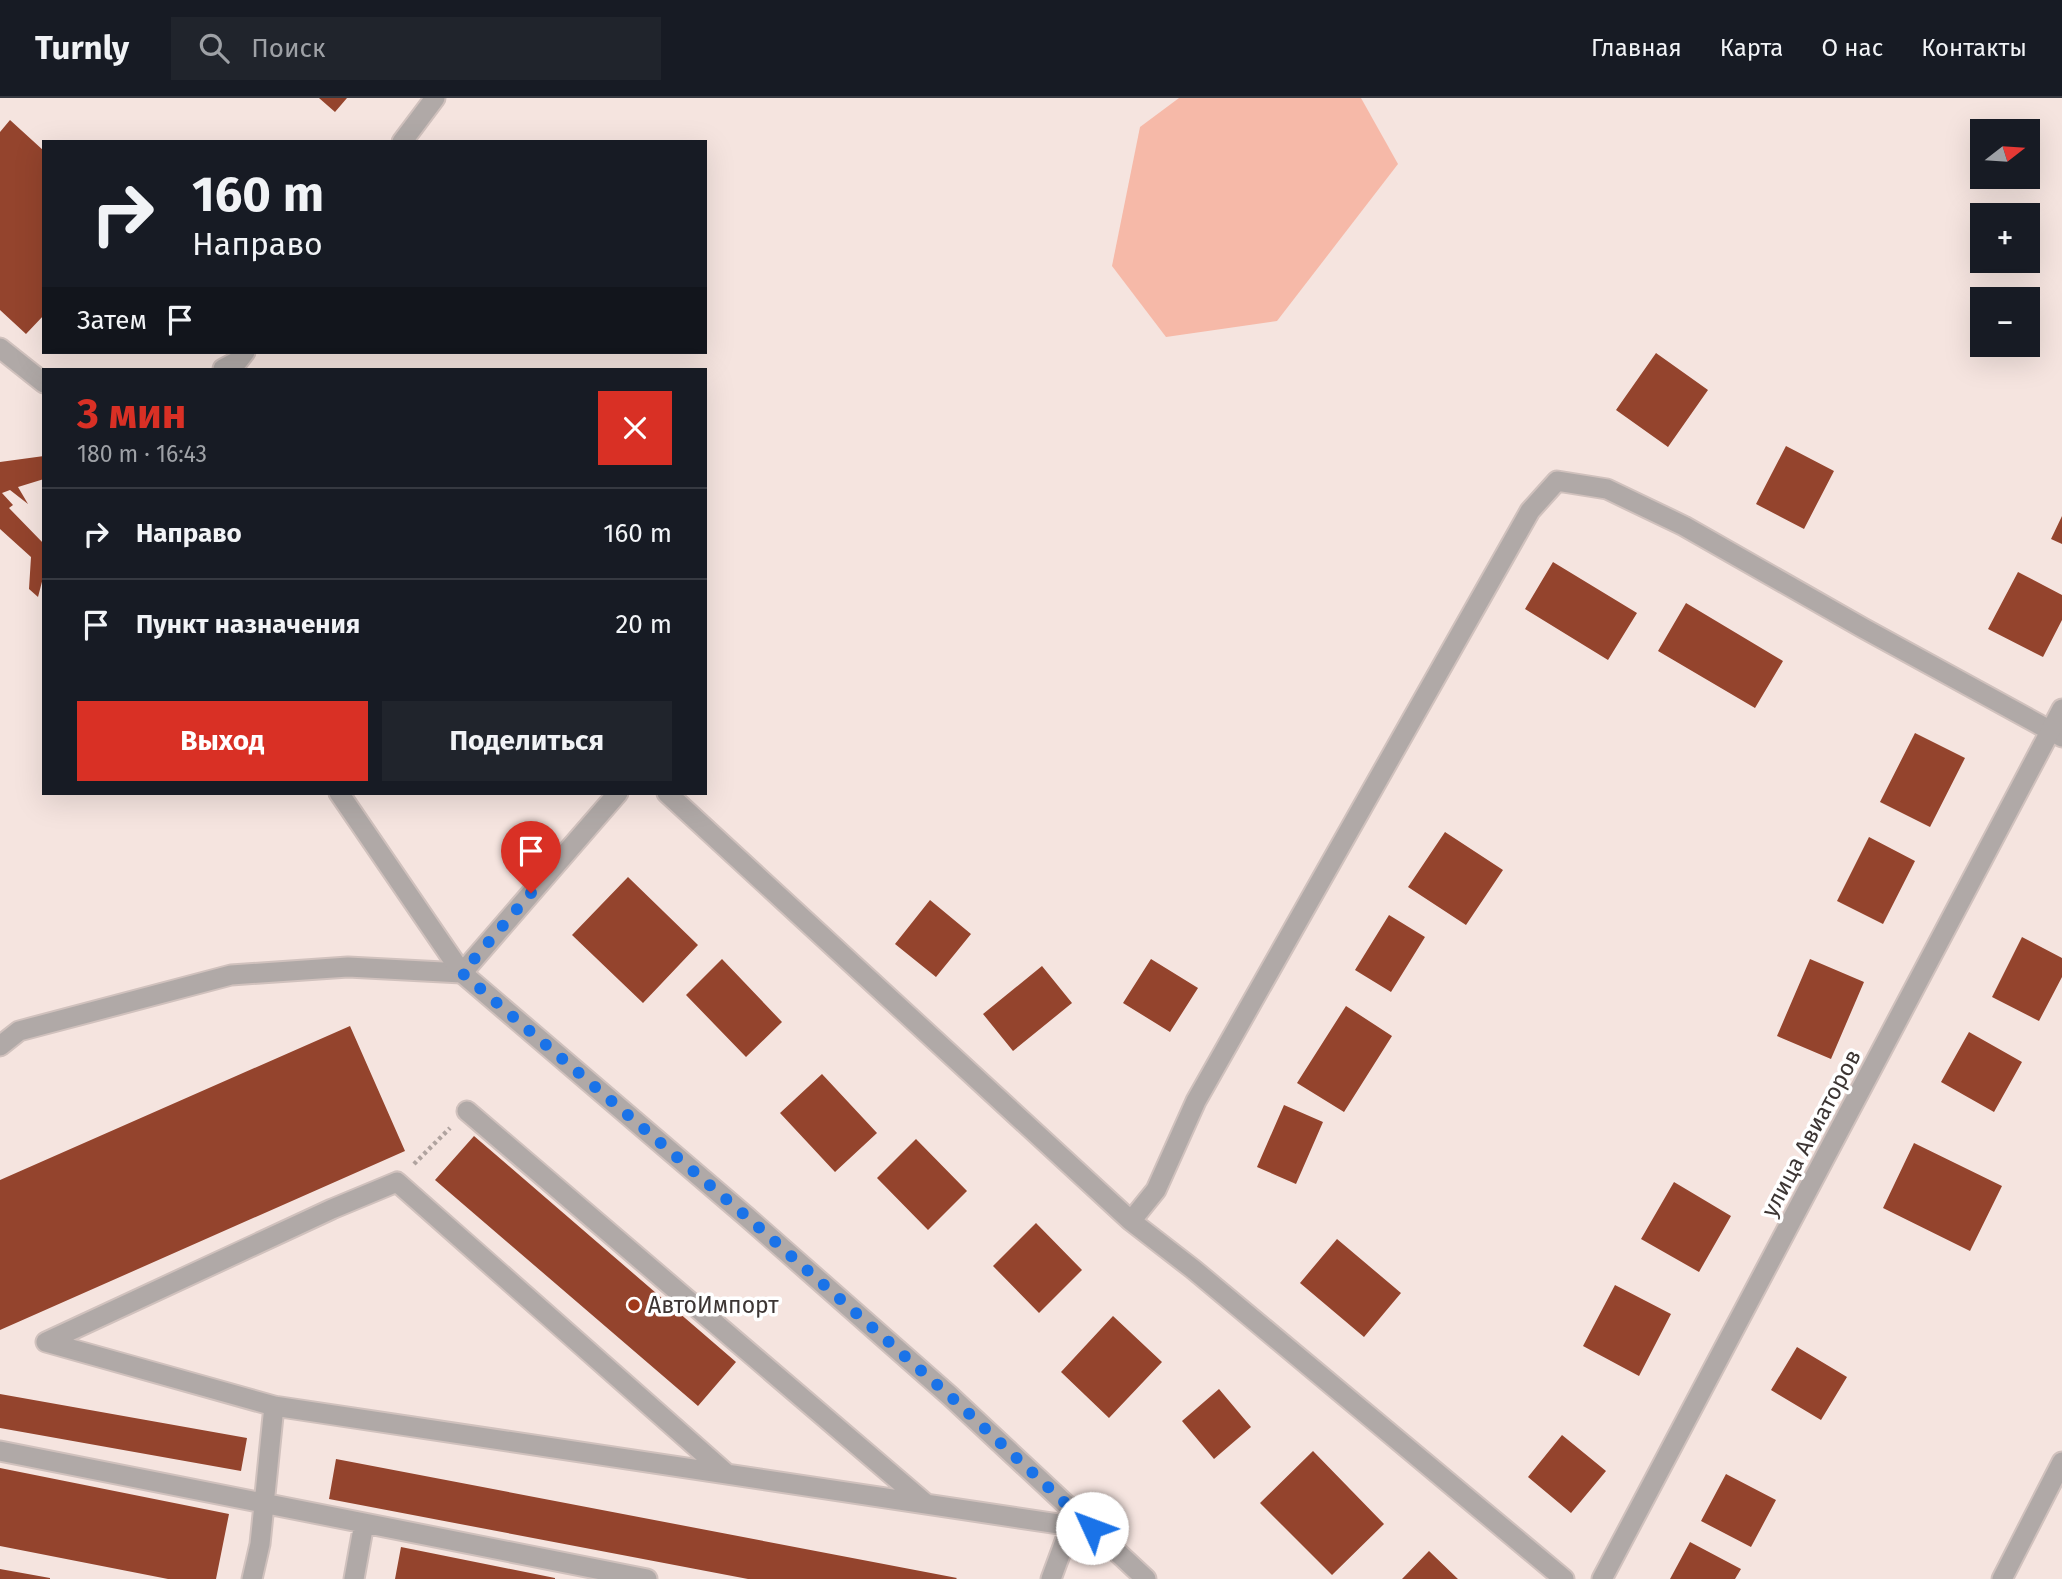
<!DOCTYPE html>
<html lang="ru">
<head>
<meta charset="utf-8">
<style>
	body { margin:0; font-family:"Fira Sans",sans-serif; background:#20242c; color:#f1f3f6; height:100vh; display:flex; flex-direction:column; font-size:26px; white-space:nowrap }
	* { box-sizing:border-box; margin:0 }
	p { font-size:23px; color:#9ea1a6 }
	.icon { flex:none; width:38px; height:38px; fill:none; stroke:currentColor; stroke-width:2; stroke-linecap:round; stroke-linejoin:round }
	.map { position:relative; flex:1; overflow:hidden }
	.sheet { position:absolute; left:42px; top:270px; width:665px; height:427px; display:flex; flex-direction:column; background:#171b24; border-radius:0px; box-shadow:0 7px 28px #0002 }
	.sheet>* { flex:none }
	.top-card { position:absolute; left:42px; top:42px; width:665px; height:214px; border-radius:0px; box-shadow:0 7px 28px #0002; background:#171b24; color:#f1f3f6; overflow:hidden }
	.needle { width:46px; rotate:73deg }
	.fabs { position:absolute; left:1970px; top:21px; display:grid; gap:14px }
	.fabs a { display:grid; place-items:center; width:70px; height:70px; border-radius:0px; background:#171b24; box-shadow:0 7px 28px #0002; font-size:35px }
	.pin { position:absolute; display:grid; place-items:center; width:60px; height:60px; color:#fff; margin:-72px -30px; border-radius:50% 50% 50% 0; rotate:-45deg; box-shadow:0 0 7px #0007 }
	.pin .icon { rotate:45deg }
	.me { position:absolute; width:77px; margin:-38px; rotate:313deg; stroke-linejoin:round; filter:drop-shadow(0 0 5px #0008) }
	.turn { display:flex; align-items:center; gap:24px; height:147px; padding:0 35px; font-size:32px }
	.turn .icon { width:91px; height:91px; stroke-width:2.5 }
	.turn b { display:block; font-size:49px; line-height:60px }
	.then { display:flex; align-items:center; height:66px; padding:0 35px; background:#0003; gap:14px; font-size:26px }
	.round { display:grid; place-items:center; flex:none; width:74px; height:74px; border-radius:0px; background:#20242c }
	.overview { display:flex; align-items:center; justify-content:space-between; height:119px; padding:0 35px }
	h1 { font-size:42px; font-weight:700; line-height:52px; color:#d93025 }
	.primary-button { display:flex; gap:14px; margin-top:auto; padding:14px 35px }
	.primary-button a { flex:1; height:80px; border-radius:0px; background:#d93025; color:#fff; font-size:28px; font-weight:700; line-height:80px; text-align:center }
	.primary-button a+a { background:#20242c; color:#f1f3f6 }
	ul { padding:0; list-style:none }
	li { display:flex; align-items:center; gap:21px; height:91px; padding:0 35px; border-top:2px solid #363941 }
	li div { flex:1 }
	li b { display:block; font-size:26px }
	li em { font-style:normal }
	header { display:flex; align-items:center; gap:42px; box-sizing:border-box; height:98px; padding:0 35px; background:#171b24; border-bottom:2px solid #363941 }
	header strong { font-size:33px }
	nav { display:flex; gap:38px; margin-inline-start:auto; font-size:24px }
	.search { width:490px; height:63px; background:#20242c; display:flex; align-items:center; gap:18px; box-sizing:border-box; padding:0 24px; border-radius:0px; color:#9ea1a6; font-size:26px }
	.map>svg:first-child { display:block }
</style>
</head>
<body>
<header>
<strong>Turnly</strong>
<div class="search"><svg class="icon" aria-label="search" viewBox="0 0 24 24"><circle cx="10" cy="10" r="6"/><path d="M15 15l6 6"/></svg>Поиск</div>
<nav><a>Главная</a><a>Карта</a><a>О нас</a><a>Контакты</a></nav>
</header>
<div class="map">
<svg width="2062" height="1481" viewBox="0 0 2062 1481">
	<rect width="100%" height="100%" fill="#f5e4df"/>
	<path fill="#f6b9a8" d="M1179 0H1361L1398 66 1277 223 1166 239 1112 168 1140 29Z"/>
	<path fill="#94442d" d="M319 0H347L335 14Z
		M10 22 44 53V217L26 236 0 212V34Z
		M1656 255 1708 292 1668 349 1616 312Z
		M1786 348 1834 373 1804 431 1756 406Z
		M44 358V381L18 389 28 406 10 392 2 395 13 407 9 410 44 446V476L38 499 29 491 31 459 0 431V364Z
		M2062 418V446L2051 441Z
		M1553 464 1637 515 1608 562 1525 511Z
		M2018 474 2062 497V522L2043 559 1988 531Z
		M1686 505 1783 563 1755 610 1658 553Z
		M1915 635 1965 660 1930 729 1880 704Z
		M1445 734 1503 772 1466 827 1408 789Z
		M1869 739 1915 763 1883 826 1837 803Z
		M628 779 698 847 643 905 572 837Z
		M930 802 971 836 936 879 895 846Z
		M1389 817 1425 839 1391 894 1355 872Z
		M2022 839 2062 860V879L2039 923 1992 899Z
		M722 861 782 924 746 959 686 897Z
		M1151 861 1198 890 1170 934 1123 905Z
		M1810 861 1864 884 1831 961 1777 938Z
		M1042 868 1072 905 1013 953 983 916Z
		M1346 908 1392 938 1344 1014 1297 985Z
		M350 928 405 1053 0 1232V1082Z
		M1969 934 2022 964 1994 1014 1941 984Z
		M822 976 877 1035 835 1074 780 1015Z
		M1284 1007 1323 1024 1296 1086 1257 1069Z
		M474 1038 736 1264 698 1308 435 1082Z
		M916 1041 967 1093 928 1132 877 1080Z
		M1914 1045 2002 1088 1970 1153 1883 1110Z
		M1674 1084 1731 1118 1699 1174 1641 1141Z
		M1036 1125 1082 1172 1039 1215 993 1168Z
		M1337 1141 1401 1195 1364 1239 1300 1185Z
		M1615 1187 1671 1216 1639 1278 1583 1248Z
		M1113 1218 1162 1264 1109 1320 1061 1274Z
		M1797 1249 1847 1279 1821 1322 1771 1292Z
		M1219 1291 1251 1329 1214 1361 1182 1323Z
		M0 1296 247 1340 241 1373 0 1330Z
		M1562 1337 1606 1373 1571 1415 1528 1379Z
		M1313 1353 1384 1426 1332 1477 1260 1405Z
		M336 1361 957 1480 956 1481H748L329 1401Z
		M0 1370 229 1416 216 1481H168L0 1448Z
		M1726 1376 1776 1402 1751 1449 1701 1423Z
		M1690 1444 1741 1471 1735 1481H1670Z
		M401 1449 555 1480V1481H395Z
		M1429 1453 1458 1481H1402Z
		M0 1471 50 1480V1481H0Z"/>
	<g fill="none" stroke-linecap="round" stroke-linejoin="round">
		<defs>
			<path id="service" d="M402 44 435 0
				M0 250 44 285
				M223 271 238 263 245 254
				M667 695 1131 1123
				M0 948 19 933 231 877 348 869 462 875 618 695
				M467 1013 925 1405
				M0 1353 647 1481
				M727 1376 397 1084 332 1111 46 1244 274 1308 1092 1431
				M252 1481 260 1446 274 1308
				M354 1481 364 1425
				M1051 1481 1071 1427
				M1564 1481 1193 1171 1131 1123 1156 1092 1196 1003 1530 413 1557 383 1607 391 1684 428 1863 530 2062 639"/>
			<path id="minor" d="M339 695 462 875 747 1119 950 1298 1146 1481
				M1602 1481 2062 611
				M2002 1481 2062 1364"/>
		</defs>
		<use href="#service" stroke="#d0c1bd" stroke-width="23"/>
		<use href="#minor" stroke="#d0c1bd" stroke-width="23"/>
		<path stroke="#b0a39f" stroke-width="4.5" stroke-dasharray="3.5 3.5" stroke-linecap="butt" d="M414 1066 450 1030"/>
		<use href="#service" stroke="#b0a9a7" stroke-width="19"/>
		<use href="#minor" stroke="#b0a9a7" stroke-width="19"/>
	</g>
	<g fill="none" stroke-linecap="round" stroke-linejoin="round">
		<path stroke="#1a73e8" stroke-width="12" stroke-dasharray="0 21.6" d="M531 795 462 875 747 1119 950 1298 1092 1430"/>
	</g>
	<circle fill="#a03819" stroke="#fff" stroke-width="2.5" cx="634" cy="1207" r="7"/>
	<g text-anchor="middle" stroke-width="7" stroke-linejoin="round" paint-order="stroke">
		<g font-size="23" fill="#3c3533" stroke="#fff">
			<text transform="translate(1811 1035) rotate(-62)" y="8">улица Авиаторов</text>
		</g>
		<g font-size="23" fill="#3c3533" stroke="#fff" text-anchor="start">
			<text x="648" y="1215">АвтоИмпорт</text>
		</g>
	</g>
</svg>
<div class="fabs">
<a><svg class="needle" viewBox="-14 -14 28 28"><path d="M0-13l5 13h-10z" fill="#e53935"/><path d="M0 13l5-13h-10z" fill="#9ea1a6"/></svg></a>
<a>+</a>
<a>−</a>
</div>
<div class="pin" style="left:531px;top:795px;background:#d93025"><svg class="icon" aria-label="arrive" viewBox="0 0 24 24"><path d="M6 21V4h12l-3 4 3 4H6"/></svg></div>
<svg class="me" style="left:1092px;top:1430px" viewBox="-20 -20 40 40"><circle r="19" fill="#fff"/><path d="M0-13L10 11 0 6-10 11z" fill="#1a73e8"/></svg>
<div class="top-card">
<div class="turn"><svg class="icon" aria-label="right" viewBox="0 0 24 24"><path d="M7 20v-9h11M14 6l5 5-5 5"/></svg><div><b>160 m</b>Направо</div></div>
<div class="then">Затем<svg class="icon" aria-label="arrive" viewBox="0 0 24 24"><path d="M6 21V4h12l-3 4 3 4H6"/></svg></div>
</div>
<section class="sheet">
<div class="overview"><div><h1>3 мин</h1><p>180 m · 16:43</p></div><a class="round" style="background:#d93025;color:#fff"><svg class="icon" aria-label="close" viewBox="0 0 24 24"><path d="M6 6l12 12M18 6L6 18"/></svg></a></div>
<ul>
<li><svg class="icon" aria-label="right" viewBox="0 0 24 24"><path d="M7 20v-9h11M14 6l5 5-5 5"/></svg><div><b>Направо</b></div><em>160 m</em></li>
<li><svg class="icon" aria-label="arrive" viewBox="0 0 24 24"><path d="M6 21V4h12l-3 4 3 4H6"/></svg><div><b>Пункт назначения</b></div><em>20 m</em></li>
</ul>
<div class="primary-button"><a>Выход</a><a>Поделиться</a></div>
</section>
</div>
</body>
</html>
